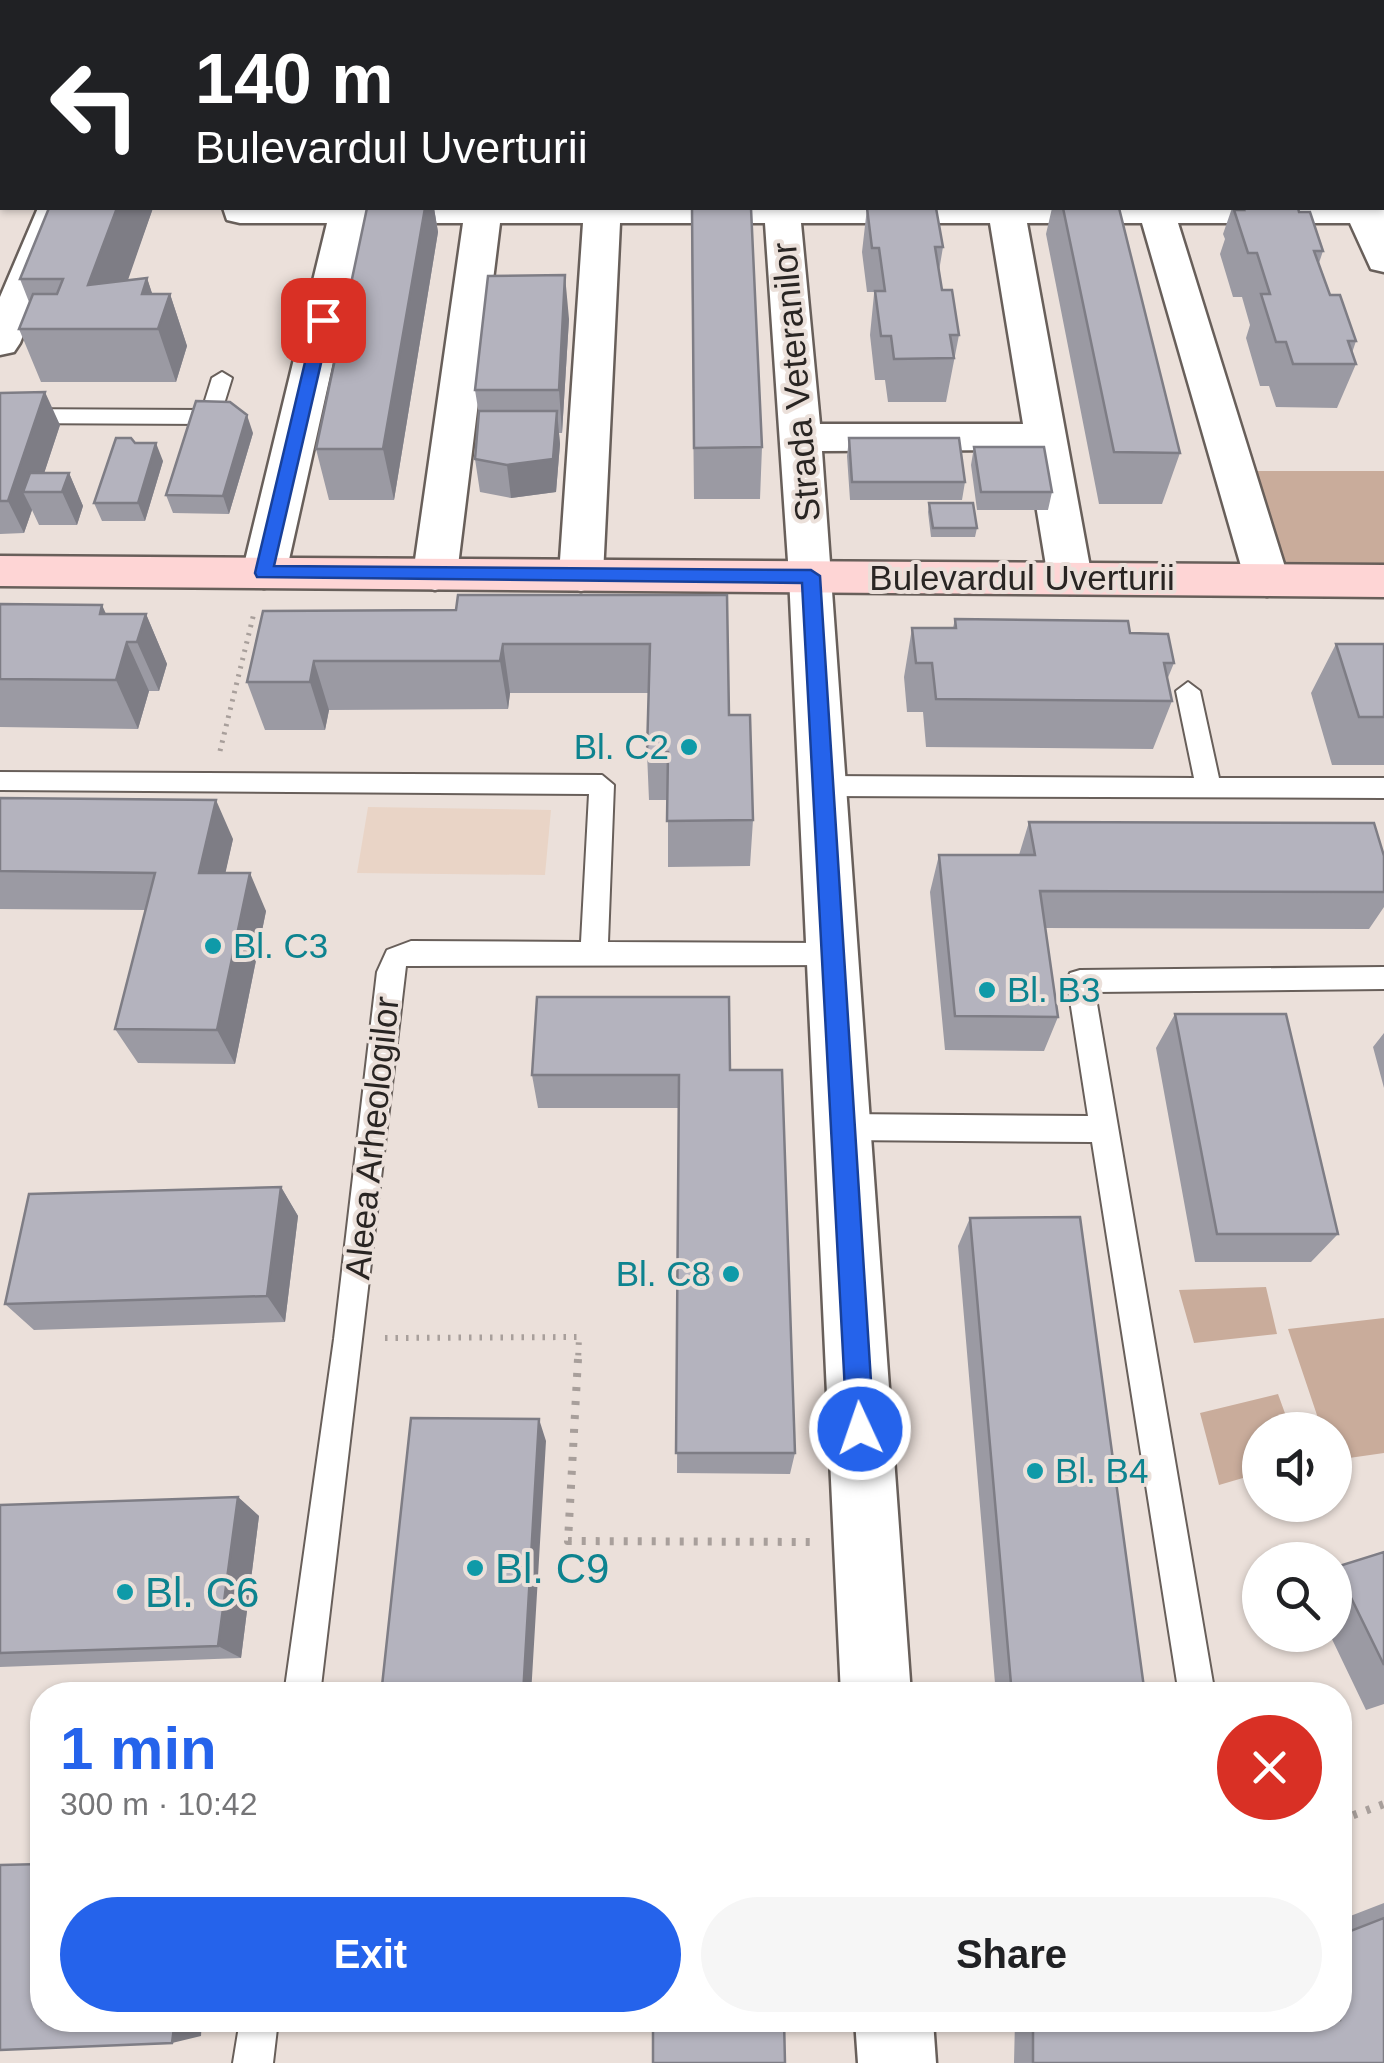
<!DOCTYPE html>
<html lang="en">
<head>
<meta charset="utf-8">
<style>
	body { margin:0; font-family:Arial,sans-serif; background:#f6f6f6; color:#202124; height:100vh; display:flex; flex-direction:column; font-size:38px; white-space:nowrap }
	* { box-sizing:border-box; margin:0 }
	p { font-size:32px; color:#757577 }
	.icon { flex:none; width:55px; height:55px; fill:none; stroke:currentColor; stroke-width:2; stroke-linecap:round; stroke-linejoin:round }
	.map { position:relative; flex:1; overflow:hidden }
	.details { position:absolute; left:30px; top:1682px; width:1322px; height:350px; display:flex; flex-direction:column; background:#fff; border-radius:40px; box-shadow:0 2px 8px #0004 }
	.details>* { flex:none }
	.banner { position:absolute; left:0px; top:0px; width:1385px; height:210px; box-shadow:0 2px 8px #0004; background:#202124; color:#fff; overflow:hidden }
	.tools { position:absolute; left:1242px; top:1412px; display:grid; gap:20px }
	.tools a { display:grid; place-items:center; width:110px; height:110px; border-radius:50%; background:#fff; box-shadow:0 2px 8px #0004; font-size:50px }
	.pin { position:absolute; display:grid; place-items:center; width:85px; height:85px; color:#fff; margin:-42px; border-radius:20px; box-shadow:0 5px 15px #0006 }
	.me { position:absolute; width:110px; margin:-55px; rotate:357deg; stroke-linejoin:round; filter:drop-shadow(0 0 8px #0008) }
	.turn { display:flex; align-items:center; gap:35px; height:210px; padding:0 30px; font-size:45px }
	.turn .icon { width:130px; height:130px; stroke-width:2.5 }
	.turn b { display:block; font-size:70px; line-height:85px }
	.round { display:grid; place-items:center; flex:none; width:105px; height:105px; border-radius:52px; background:#f6f6f6 }
	.summary { display:flex; align-items:center; justify-content:space-between; height:170px; padding:0 30px }
	h1 { font-size:60px; font-weight:600; line-height:75px; color:#2563eb }
	.button { display:flex; gap:20px; margin-top:auto; padding:20px 30px }
	.button a { flex:1; height:115px; border-radius:60px; background:#2563eb; color:#fff; font-size:40px; font-weight:600; line-height:115px; text-align:center }
	.button a+a { background:#f6f6f6; color:#202124 }
	.map>svg:first-child { display:block }
</style>
</head>
<body>
<div class="map">
<svg width="1384" height="2063" viewBox="0 0 1384 2063">
	<rect width="100%" height="100%" fill="#ebe0da"/>
	<path fill="#e9d4c6" d="M368 807 551 810 545 875 357 873Z"/>
	<path fill="#c9ac9b" d="M1256 471H1384V569H1284Z
		M1266 1287 1277 1334 1194 1343 1179 1290Z
		M1384 1318V1453L1335 1460V1430H1322L1288 1329Z
		M1278 1394 1291 1430H1260V1473L1219 1485 1200 1413Z"/>
	<g fill="none" stroke-linecap="round" stroke-linejoin="round">
		<defs>
			<path id="service" d="M618 0H634V2H618Z
				M976 0H992V2H976Z
				M222 372 232 378 220 417 210 424 0 423V409L202 410 212 378Z
				M1188 682 1200 691 1219 778H1384V798L823 796 811 786 823 776 1194 778 1176 691Z
				M0 772 602 775 614 785 608 942 833 943 842 946 846 954 842 962 833 965 406 966 320 1695H284L334 1339 377 972 387 950 411 941 581 942 589 794 0 790Z
				M1384 967V989L1095 992 1215 1695H1179L1092 1142 843 1140 833 1136 829 1127 833 1118 843 1114 1088 1116 1067 981 1070 973 1080 970Z
				M240 2020H278L273 2063H233Z"/>
			<path id="minor" d="M752 0H784V2H753Z
				M1384 201V272L1371 269 1350 223H1178L1289 580 1283 591 1267 596 1251 591 1245 580 1142 223H1027L1092 578 1086 589 1070 594 1054 589 1048 578 1027 450 822 451 911 1695H841L789 576 765 223H620L603 575 597 586 581 591 565 586 559 575 583 223H500L457 574 451 585 435 590 419 585 413 574 463 223H364L286 573 280 584 264 588 248 584 242 573 327 223H240L227 220 223 208H1382ZM801 223H990L1023 424H820Z
				M38 208H74L20 343 14 352 0 355V297Z
				M855 2020H933L936 2063H858Z"/>
			<path id="secondary" d="M0 556 1384 565V597L0 586Z"/>
		</defs>
		<use href="#service" stroke="#685f5a" stroke-width="4"/>
		<use href="#minor" stroke="#685f5a" stroke-width="5"/>
		<use href="#secondary" stroke="#685f5a" stroke-width="5"/>
		<path stroke="#a89f9b" stroke-width="5" stroke-dasharray="2.5 6" stroke-linecap="butt" d="M220 751 254 613"/>
		<path stroke="#a89f9b" stroke-width="6" stroke-dasharray="2.5 8" stroke-linecap="butt" d="M385 1338 579 1337 578 1362"/>
		<path stroke="#a89f9b" stroke-width="8" stroke-dasharray="4 10" stroke-linecap="butt" d="M578 1359 568 1541 812 1542
			M1340 1820 1384 1804"/>
		<use href="#service" fill="#fff" fill-rule="evenodd"/>
		<use href="#minor" fill="#fff" fill-rule="evenodd"/>
		<use href="#secondary" fill="#fed5d5" fill-rule="evenodd"/>
	</g>
	<path fill="#9b9aa3" d="M38 0H88L86 2H39Z
		M480 0H572V2L480 1Z
		M1013 0H1384V28H1382V2H1013Z
		M1382 65H1384V135H1382Z
		M153 208 127 280 147 278 152 294H170L187 346 176 382H41L19 329 29 302 20 279Z
		M367 208H434L438 232 394 500H329L316 449Z
		M691 208 762 447 760 499H694Z
		M867 208 943 247 939 271 942 290 959 335 946 402H888L885 380H875L870 335 874 294V292H867L862 252Z
		M1052 208H1119L1180 453 1162 504H1099L1046 234Z
		M1232 208H1298L1323 251 1319 263 1330 295 1356 341 1352 353 1356 364 1337 408 1276 407 1269 386H1260L1246 338 1250 325 1242 297H1233L1220 254 1225 239 1223 234Z
		M569 319 562 433H559L560 444 556 492 511 498 480 492 475 459 479 415 475 390Z
		M0 393 60 425 44 473H69L83 506 77 525H39L32 510 24 533 0 534Z
		M253 433 229 514 173 513 166 495Z
		M849 438 965 482 962 500H850L847 456Z
		M135 443 163 461 145 521H102L94 503Z
		M974 447 1052 492 1048 510H977L971 465Z
		M929 503 977 528 975 537H931L928 512Z
		M727 595 729 715 753 820 750 866 668 867V800H649L647 753 649 693H510L508 709 329 710 325 730H265L247 682 456 610Z
		M0 604 106 614H146L167 664 159 691H149L138 729 0 727Z
		M955 619 1130 633 1174 663 1167 680 1172 701 1153 749 926 747 923 712H907L904 677 912 628H953Z
		M1336 644H1384V765H1332L1311 693Z
		M0 798 233 839 225 873 266 911 235 1064 138 1063 115 1029 146 910 0 909Z
		M1029 822 1384 856V907L1369 929 1045 928 1058 1017 1044 1051 945 1050 930 892 939 855H1019Z
		M1175 1014 1338 1234 1311 1262H1195L1156 1048Z
		M1384 1033V1088L1373 1047Z
		M730 1070 795 1453 790 1474 677 1473 679 1108H538L532 1075Z
		M281 1187 298 1216 285 1322 34 1330 5 1304Z
		M970 1218 1145 1695H996L958 1246Z
		M238 1497 259 1516 241 1658 0 1667V1505Z
		M1384 1552V1704L1366 1710 1330 1635H1335V1568Z
		M1384 1903V2063H1014L1015 2020H1340V1920Z"/>
	<path fill="#7e7d85" d="M74 0H88L86 2H75Z
		M190 0H210L211 2H189Z
		M2 48V150L0 155V54Z
		M117 208H153L111 329 88 285Z
		M425 208H434L438 232 394 500 383 449Z
		M565 275 569 319 562 433 559 390Z
		M147 278 161 320 170 294 187 346 176 382 158 329 142 294Z
		M45 392 60 425 38 492H23L32 510 24 533 8 501Z
		M557 411 560 444 556 492 511 498 507 465Z
		M247 415 253 433 229 514 223 496Z
		M156 443 163 461 145 521 138 503Z
		M69 473 83 506 77 525 62 492Z
		M102 605 124 653 127 642 149 691 138 729 116 680 100 614Z
		M146 614 167 664 159 691 137 642Z
		M503 644 510 693 508 709 500 661Z
		M314 661 329 710 325 730 310 682Z
		M216 800 233 839 217 911 199 873Z
		M250 873 266 911 235 1064 217 1030Z
		M281 1187 298 1216 285 1322 267 1296Z
		M539 1419 546 1441 531 1695H523Z
		M238 1497 259 1516 241 1658 218 1646Z
		M175 2020H202L201 2036 172 2043Z"/>
	<path fill="#b4b3be" stroke="#7e7d85" stroke-width="2.5" d="M0 0H26L25 2H2V48L0 54Z
		M133 0H190L189 2H132Z
		M515 0H570L569 2H514Z
		M674 0H728V2H674Z
		M815 0H879V2H815Z
		M1382 65H1384V91H1382Z
		M49 208H117L88 285 147 278 142 294H170L158 329H19L33 294H57L63 279H20Z
		M367 208H425L383 449H316Z
		M692 208H751L762 447 694 448Z
		M867 208H936L943 247H935L942 290H952L959 335H950L954 358 894 359 891 336H881L875 291H885L879 248H872Z
		M1063 208H1119L1180 453 1114 452Z
		M1243 208H1298L1299 212H1310L1323 251H1314L1330 295H1340L1356 341H1348L1356 364H1293L1286 342H1276L1261 294H1270L1257 253H1248L1234 210H1244Z
		M565 275 559 390H475L488 276Z
		M45 392 8 501H0V393Z
		M196 401 230 402 247 415 223 496 166 495Z
		M479 411H557L553 459 507 465 475 459Z
		M116 438H131L135 443H156L138 503H94Z
		M849 438H959L965 482H852Z
		M974 447H1044L1052 492H981Z
		M30 473H69L62 492H23Z
		M929 503H973L977 528H933Z
		M458 595H727L729 715H750L753 820 667 821 668 752 647 753 650 644H503L500 661H314L310 682H247L263 611 456 610Z
		M0 604 102 605 100 614H146L137 642H127L116 680 0 679Z
		M955 619 1128 621 1130 633 1168 634 1174 663H1164L1172 701 936 699 932 663H916L912 628H956Z
		M1336 644H1384V717H1359Z
		M0 798 216 800 199 873H250L217 1030 115 1029 155 873 0 871Z
		M1029 822 1374 823 1384 856V892L1040 891 1058 1017 955 1016 939 855H1035Z
		M537 997H729L730 1070H782L795 1453H676L679 1075H532Z
		M1175 1014H1286L1338 1234H1217Z
		M281 1187 267 1296 5 1304 29 1194Z
		M1080 1217 1145 1695H1012L970 1218Z
		M411 1418 539 1419 523 1695H381Z
		M238 1497 218 1646 0 1653V1505Z
		M1384 1552V1665L1336 1567Z
		M659 1685 780 1687V1695H659Z
		M42 1864V2020H175L172 2043 0 2050V1865Z
		M1384 1918V2063H1033V2020H1340V1935Z
		M653 2020H784L785 2063H653Z"/>
	<path fill="#2563eb" stroke="#184099" stroke-width="2.5" d="M323 315 331 320 274 566 811 570 820 576 874 1429 870 1439 860 1442 851 1439 847 1429 802 583 257 577 255 573 315 320Z"/>
	<g fill="#0f9aa8" stroke="#ebe0da" stroke-width="4">
		<circle cx="689" cy="747" r="10"/>
		<circle cx="213" cy="946" r="10"/>
		<circle cx="987" cy="990" r="10"/>
		<circle cx="731" cy="1274" r="10"/>
		<circle cx="1035" cy="1471" r="10"/>
		<circle cx="475" cy="1568" r="10"/>
		<circle cx="125" cy="1592" r="10"/>
	</g>
	<g text-anchor="middle" stroke-width="8" stroke-linejoin="round" paint-order="stroke">
		<g font-size="35" fill="#292523" stroke="#ebe0da">
			<text transform="translate(796 382) rotate(-95)" y="12">Strada Veteranilor</text>
			<text x="1022" y="590">Bulevardul Uverturii</text>
			<text transform="translate(372 1138) rotate(-84)" y="12">Aleea Arheologilor</text>
		</g>
		<g font-size="35" fill="#0d838f" stroke="#ebe0da" text-anchor="start">
			<text x="669" y="759" text-anchor="end">Bl. C2</text>
			<text x="233" y="958">Bl. C3</text>
			<text x="1007" y="1002">Bl. B3</text>
			<text x="711" y="1286" text-anchor="end">Bl. C8</text>
			<text x="1055" y="1483">Bl. B4</text>
		</g>
		<g font-size="42" fill="#0d838f" stroke="#ebe0da" text-anchor="start">
			<text x="495" y="1583">Bl. C9</text>
			<text x="145" y="1607">Bl. C6</text>
		</g>
	</g>
</svg>
<div class="tools">
<a><svg class="icon" aria-label="sound" viewBox="0 0 24 24"><path d="M4 9h4l5-4v14l-5-4H4zM17 9q2 3 0 6"/></svg></a>
<a><svg class="icon" aria-label="search" viewBox="0 0 24 24"><circle cx="10" cy="10" r="6"/><path d="M15 15l6 6"/></svg></a>
</div>
<div class="pin" style="left:323px;top:320px;background:#d93025"><svg class="icon" aria-label="arrive" viewBox="0 0 24 24"><path d="M6 21V4h12l-3 4 3 4H6"/></svg></div>
<svg class="me" style="left:860px;top:1429px" viewBox="-20 -20 40 40"><circle r="17" fill="#2563eb" stroke="#fff" stroke-width="3"/><path d="M0-11L8 9 0 5-8 9z" fill="#fff"/></svg>
<div class="banner">
<div class="turn"><svg class="icon" aria-label="left" viewBox="0 0 24 24"><path d="M17 20v-9H6M10 6l-5 5 5 5"/></svg><div><b>140 m</b>Bulevardul Uverturii</div></div>
</div>
<section class="details">
<div class="summary"><div><h1>1 min</h1><p>300 m · 10:42</p></div><a class="round" style="background:#d93025;color:#fff"><svg class="icon" aria-label="close" viewBox="0 0 24 24"><path d="M6 6l12 12M18 6L6 18"/></svg></a></div>
<div class="button"><a>Exit</a><a>Share</a></div>
</section>
</div>
</body>
</html>
